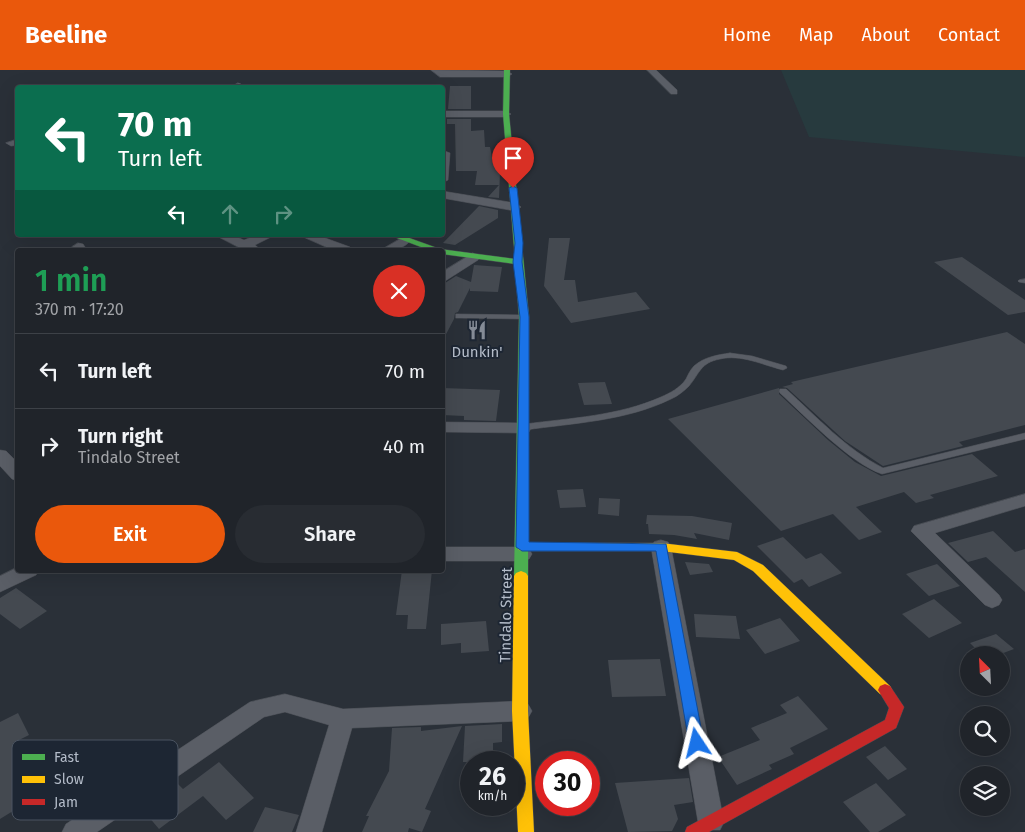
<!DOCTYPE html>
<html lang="en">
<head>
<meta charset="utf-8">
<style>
	body { margin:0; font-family:"Fira Sans",sans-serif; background:#282c32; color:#f1f3f6; height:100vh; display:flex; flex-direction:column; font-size:19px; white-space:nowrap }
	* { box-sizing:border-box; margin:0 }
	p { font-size:16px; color:#a2a4a8 }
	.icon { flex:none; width:28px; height:28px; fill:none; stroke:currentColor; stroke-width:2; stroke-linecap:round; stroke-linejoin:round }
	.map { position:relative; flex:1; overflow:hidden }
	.side { position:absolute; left:15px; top:178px; width:430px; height:325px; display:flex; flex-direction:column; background:#20242a; border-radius:5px; box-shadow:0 5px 20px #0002,0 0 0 1px #3d4147 }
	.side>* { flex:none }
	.guide { position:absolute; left:15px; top:15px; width:430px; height:152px; border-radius:5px; box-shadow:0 5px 20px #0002,0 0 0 1px #3d4147; background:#0b6e4f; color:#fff; overflow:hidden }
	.needle { width:32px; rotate:336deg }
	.buttons { position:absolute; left:960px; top:576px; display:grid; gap:10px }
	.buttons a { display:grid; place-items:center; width:50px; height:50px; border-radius:50%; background:#20242a; box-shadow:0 5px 20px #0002,0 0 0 1px #3d4147; font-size:25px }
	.speed { position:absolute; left:460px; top:681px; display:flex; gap:10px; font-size:25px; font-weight:700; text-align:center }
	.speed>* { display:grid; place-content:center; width:65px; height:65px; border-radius:50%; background:#20242a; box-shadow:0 5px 20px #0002,0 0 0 1px #3d4147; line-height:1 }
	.speed small { font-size:12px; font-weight:400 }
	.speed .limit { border:8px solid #d22; background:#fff; color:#111 }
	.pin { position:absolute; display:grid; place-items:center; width:42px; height:42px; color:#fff; margin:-51px -21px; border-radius:50% 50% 50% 0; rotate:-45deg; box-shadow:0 0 5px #0007 }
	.pin .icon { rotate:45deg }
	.me { position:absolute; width:55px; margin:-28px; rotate:350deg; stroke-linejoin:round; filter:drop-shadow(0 0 4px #0008) }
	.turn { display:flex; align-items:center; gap:18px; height:105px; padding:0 20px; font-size:22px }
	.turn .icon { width:65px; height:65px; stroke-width:2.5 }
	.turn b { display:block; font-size:35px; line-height:42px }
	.lanes { display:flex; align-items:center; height:48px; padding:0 20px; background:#0003; justify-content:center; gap:25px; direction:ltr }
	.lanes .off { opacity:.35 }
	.round { display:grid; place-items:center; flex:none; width:52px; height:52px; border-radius:26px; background:#282c32 }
	.summary { display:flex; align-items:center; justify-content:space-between; height:85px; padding:0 20px }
	h1 { font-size:30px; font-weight:600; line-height:38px; color:#1e9e55 }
	.cta { display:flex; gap:10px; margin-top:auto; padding:10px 20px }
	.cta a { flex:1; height:58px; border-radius:30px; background:#ea580c; color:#fff; font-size:20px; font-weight:600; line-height:58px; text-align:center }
	.cta a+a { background:#282c32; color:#f1f3f6 }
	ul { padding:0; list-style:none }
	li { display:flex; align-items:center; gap:15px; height:75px; padding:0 20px; border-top:1px solid #3d4147 }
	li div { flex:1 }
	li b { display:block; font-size:19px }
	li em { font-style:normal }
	header { display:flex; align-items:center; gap:30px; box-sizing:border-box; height:70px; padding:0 25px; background:#ea580c; color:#fff }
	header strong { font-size:24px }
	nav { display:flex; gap:28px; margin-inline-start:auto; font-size:18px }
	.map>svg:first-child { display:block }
</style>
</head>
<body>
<header>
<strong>Beeline</strong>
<nav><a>Home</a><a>Map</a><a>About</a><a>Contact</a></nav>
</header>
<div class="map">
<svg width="1025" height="762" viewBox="0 0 1025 762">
	<rect width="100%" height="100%" fill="#2a3038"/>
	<path fill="#273a3e" d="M781 0H1025V87L809 67Z"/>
	<path fill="#444950" d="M450 16H471V39H448Z
		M447 49H471V61L484 60 485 77H490L493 93 498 92 500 103 499 128 488 127 499 115H475L477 101H456L455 54H447Z
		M479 136 498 140V148L455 175 443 173Z
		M549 168H570L564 210H575L578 232 636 222 650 239 571 253 544 216Z
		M962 187 1025 230V242L1008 245 934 192Z
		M474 195 502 197 498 222 470 221V218L458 242 455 243 454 249 442 272V215L456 206 471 212Z
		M1007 262 1025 274V355L959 372 963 376 883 396 845 371 787 318 782 317 793 314 791 312Z
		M605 312 612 334 584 335 578 313Z
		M442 318 500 320 496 351 464 350V346L442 345Z
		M779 318V324L828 370 855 392 881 406 972 384 998 406 930 425 934 428 916 433 904 422 856 437 882 462 859 470 833 444 781 461 668 349Z
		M583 419 586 437 560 438 557 420Z
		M599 428 620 429 619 446 598 444Z
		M647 445 692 446 732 453 729 470 694 463 697 469 674 465 649 464 648 454H646Z
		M993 461 1015 482 1025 479V522L986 487 968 492 948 473Z
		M783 467 806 489 821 483 842 503 809 517 802 509 794 513 757 476Z
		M685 492 709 494 713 502 690 505Z
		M937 494 960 516 929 526 906 504Z
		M402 500H432L426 559H407L408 545H396Z
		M16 518 47 541 20 559 0 544V528Z
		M934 529 962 553 929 568 902 544Z
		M694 544 736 546 740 569 696 567Z
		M780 548 800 571 765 584 746 560Z
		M486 551 489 581 461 583V573L441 575V554Z
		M996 564 1014 579 998 585H982L970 573Z
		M660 589 666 626 612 627 608 590Z
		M798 626 828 659 790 678 794 684 769 695 772 699 737 715 718 687 760 670 751 658 787 643 780 635Z
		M18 643 29 665 19 670 37 697 73 676 107 723 82 739 76 729 65 736 52 717 0 749V652Z
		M502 654V672L493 673V692H463L465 656Z
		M462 656 425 739 431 741 422 762 409 758 408 762H362L369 746H366L389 701 392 658 421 657V661Z
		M885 676 907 699 888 710 866 687Z
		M219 692 254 728 226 750 203 726 159 759 142 739 177 713 183 719Z
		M689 708 693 732 674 735 678 749 672 761 628 762 615 713Z
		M876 713 906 745 878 762H870L843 732Z
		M265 737 299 745 292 762H253Z"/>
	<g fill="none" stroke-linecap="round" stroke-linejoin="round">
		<defs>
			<path id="lane" d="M1025 209V213L1019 212 1018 211 1019 210Z
				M456 244 524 245 528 247 524 249 459 248H456Z
				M730 283 752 286 786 296 787 298 783 300C763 295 741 284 720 289 700 293 700 303 689 316 684 321 678 326 671 329 626 351 574 353 525 360L521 357 525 354C571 348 618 346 661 327 670 323 680 318 686 309 688 305 690 300 694 296 704 287 717 285 730 283Z
				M780 319H786C817 347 846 379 883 398L1025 363V369L882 404C851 394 805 346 780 323L779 321Z"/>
			<path id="street" d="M431 0 507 1 512 4 507 7H440Z
				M647 0H656L677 20V24H671Z
				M238 13 241 14 242 18H230Z
				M442 41H506L511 44 506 47H442Z
				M18 69V75L11 76 6 73Z
				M442 80 450 83 448 110 442 113Z
				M442 121 515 133 521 137 515 141 442 128Z
				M215 165H232L244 170 257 165H275L255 175 261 180H244Z
				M299 165H317L350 177 351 180H333Z
				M405 166 411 170C403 180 393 180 381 180Z
				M78 173 83 174 87 180H74L72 177Z
				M473 183 480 187 478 190 442 213V202Z
				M442 352 523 353 529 354 531 358 529 362 523 363 442 362Z
				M0 380 6 381 18 393V411L12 409 0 396Z
				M1025 424V436L935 463 999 525 1002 530 999 535 992 538 985 535 911 461 914 456Z
				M661 470 668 472 671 477 724 752 720 760H702L698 752 651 477 654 472Z
				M442 477H522L529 479 532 484 529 489 522 491H442Z
				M18 497V500H39L36 505 0 522V506Z
				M285 624 343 639 520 631 528 634 532 641 528 648 520 651 352 658 322 762H296L329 655 285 642 264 647 97 762H62L66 754 250 632Z"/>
			<path id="fast" d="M504 0H510L509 44 529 247 528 506 526 509H516L514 506 519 247 515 194 442 184V180H429L389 165H401L440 179 515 189 503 44Z"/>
			<path id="slow" d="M523 473H661L737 482 763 495 890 616 892 620 890 624 885 626 880 624 753 501 734 490 661 481H523L519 480 517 477 519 474Z
				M521 501 526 503 528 506V641L534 762H518L512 641 514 506 516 503Z"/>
			<path id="jam" d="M885 614 890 616 904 637 896 658 709 762H685L687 757 885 650 889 638 878 620 880 616Z"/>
		</defs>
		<use href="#lane" stroke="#484c53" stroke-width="1"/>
		<use href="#street" stroke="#484c53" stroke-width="1"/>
		<use href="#fast" stroke="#484c53" stroke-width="1"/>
		<use href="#slow" stroke="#484c53" stroke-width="1"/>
		<use href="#jam" stroke="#484c53" stroke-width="1"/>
		<use href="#lane" fill="#5a5e66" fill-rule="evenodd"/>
		<use href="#street" fill="#5a5e66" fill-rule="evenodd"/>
		<use href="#fast" fill="#4caf50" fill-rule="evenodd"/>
		<use href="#slow" fill="#ffc107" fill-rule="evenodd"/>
		<use href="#jam" fill="#c62828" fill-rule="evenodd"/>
	</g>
	<path fill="#1a73e8" stroke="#114b97" d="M513 116 517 118 523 173 522 192 529 247V472L666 474 704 673 702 678 697 680 691 678 689 673 656 481H522L516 477 520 247 513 192 515 173 509 118Z"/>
	<defs>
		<symbol id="restaurant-bare" viewBox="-9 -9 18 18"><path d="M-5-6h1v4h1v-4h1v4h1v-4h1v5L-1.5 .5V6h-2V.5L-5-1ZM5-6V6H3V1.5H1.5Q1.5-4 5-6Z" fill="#848b96" stroke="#1d2633" stroke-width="2.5" paint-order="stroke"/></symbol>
	</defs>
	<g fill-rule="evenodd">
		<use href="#restaurant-bare" x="463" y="246" width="28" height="28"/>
	</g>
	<g text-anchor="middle" stroke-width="4" stroke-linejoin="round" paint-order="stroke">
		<g font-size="15" fill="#b4bcc9" stroke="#1d2633">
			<text x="477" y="287">Dunkin'</text>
		</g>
		<g font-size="15" fill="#b4bcc9" stroke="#1d2633">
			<text transform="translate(506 545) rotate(-89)" y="5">Tindalo Street</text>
		</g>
	</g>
	<rect x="12" y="670" width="166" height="80" rx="8" fill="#1d2633" stroke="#4a5360" stroke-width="1"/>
	<rect x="22" y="684" width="23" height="6" fill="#4caf50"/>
	<rect x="22" y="706" width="23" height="7" fill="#ffc107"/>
	<rect x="22" y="729" width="23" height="6" fill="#c62828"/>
	<g font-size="14" fill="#b4bcc9">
		<text x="54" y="692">Fast</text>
		<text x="54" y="714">Slow</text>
		<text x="54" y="737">Jam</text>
	</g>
</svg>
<div class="buttons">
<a><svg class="needle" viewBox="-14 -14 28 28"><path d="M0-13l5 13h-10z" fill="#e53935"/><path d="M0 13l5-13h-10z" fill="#a2a4a8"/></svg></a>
<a><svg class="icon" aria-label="search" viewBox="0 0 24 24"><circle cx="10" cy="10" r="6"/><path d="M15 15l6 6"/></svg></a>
<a><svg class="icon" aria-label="layers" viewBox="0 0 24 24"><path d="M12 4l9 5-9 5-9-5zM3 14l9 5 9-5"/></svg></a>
</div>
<div class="speed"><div>26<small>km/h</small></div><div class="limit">30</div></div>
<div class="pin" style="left:513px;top:118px;background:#d93025"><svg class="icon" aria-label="arrive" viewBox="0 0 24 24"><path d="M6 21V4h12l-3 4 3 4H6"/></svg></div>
<svg class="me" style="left:697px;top:673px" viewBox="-20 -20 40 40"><path d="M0-17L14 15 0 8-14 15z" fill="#1a73e8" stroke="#fff" stroke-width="4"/></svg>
<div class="guide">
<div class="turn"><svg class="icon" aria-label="left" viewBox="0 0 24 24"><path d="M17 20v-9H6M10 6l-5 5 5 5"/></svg><div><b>70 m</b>Turn left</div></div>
<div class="lanes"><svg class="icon" aria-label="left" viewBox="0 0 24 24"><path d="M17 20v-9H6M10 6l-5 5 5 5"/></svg><svg class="icon off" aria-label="ahead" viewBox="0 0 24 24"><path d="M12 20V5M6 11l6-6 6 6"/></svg><svg class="icon off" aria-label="right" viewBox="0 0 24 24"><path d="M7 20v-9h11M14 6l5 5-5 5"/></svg></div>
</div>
<section class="side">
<div class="summary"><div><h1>1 min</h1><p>370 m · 17:20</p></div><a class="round" style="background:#d93025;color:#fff"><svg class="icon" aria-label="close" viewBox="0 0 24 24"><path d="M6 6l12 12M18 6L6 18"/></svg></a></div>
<ul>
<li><svg class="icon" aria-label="left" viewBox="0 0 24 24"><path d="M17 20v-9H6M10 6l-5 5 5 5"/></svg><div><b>Turn left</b></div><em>70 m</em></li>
<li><svg class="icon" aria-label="right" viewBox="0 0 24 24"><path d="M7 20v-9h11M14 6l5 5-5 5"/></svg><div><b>Turn right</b><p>Tindalo Street</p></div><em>40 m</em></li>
</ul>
<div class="cta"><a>Exit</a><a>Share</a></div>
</section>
</div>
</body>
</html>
